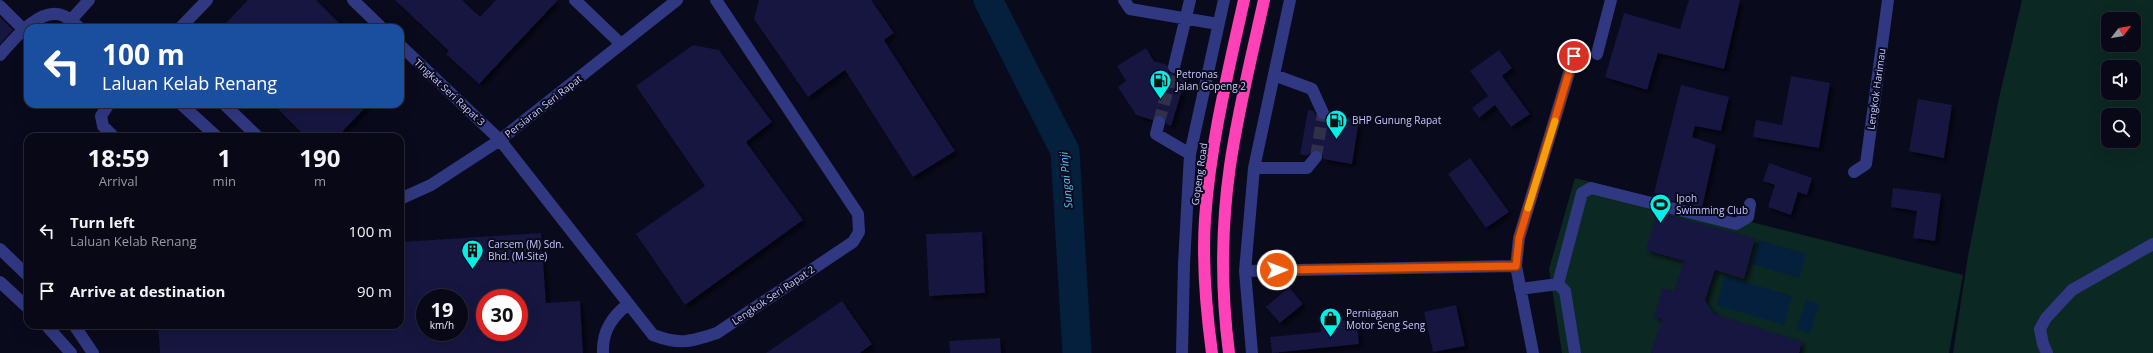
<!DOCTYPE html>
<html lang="en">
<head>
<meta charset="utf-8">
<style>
	body { margin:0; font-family:"Open Sans",sans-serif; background:#161623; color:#f1f3f6; height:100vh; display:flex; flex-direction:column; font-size:15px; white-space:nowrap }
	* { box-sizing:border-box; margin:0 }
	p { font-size:13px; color:#989aa1 }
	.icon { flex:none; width:22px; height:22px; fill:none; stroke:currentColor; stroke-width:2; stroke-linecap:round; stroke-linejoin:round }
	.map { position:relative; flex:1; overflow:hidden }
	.side { position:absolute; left:24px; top:133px; width:380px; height:196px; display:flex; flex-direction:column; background:#080816; border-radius:12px; box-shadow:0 4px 16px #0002,0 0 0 1px #292935 }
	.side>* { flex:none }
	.top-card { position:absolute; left:24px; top:24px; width:380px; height:84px; border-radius:12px; box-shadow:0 4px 16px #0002,0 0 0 1px #292935; background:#1a4fa0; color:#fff; overflow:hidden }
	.needle { width:26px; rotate:59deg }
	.buttons { position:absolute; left:2101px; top:12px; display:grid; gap:8px }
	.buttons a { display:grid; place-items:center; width:40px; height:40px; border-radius:8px; background:#080816; box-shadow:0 4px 16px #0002,0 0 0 1px #292935; font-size:20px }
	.speed { position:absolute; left:416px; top:289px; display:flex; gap:8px; font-size:20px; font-weight:700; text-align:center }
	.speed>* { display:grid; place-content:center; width:52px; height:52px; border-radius:50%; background:#080816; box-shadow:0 4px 16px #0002,0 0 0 1px #292935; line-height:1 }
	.speed small { font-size:10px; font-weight:400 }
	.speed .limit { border:6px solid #d22; background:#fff; color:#111 }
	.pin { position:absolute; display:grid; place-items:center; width:34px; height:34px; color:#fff; margin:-17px; border:2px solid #fff; border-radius:50%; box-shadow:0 1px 4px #0007 }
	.me { position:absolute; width:44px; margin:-22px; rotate:89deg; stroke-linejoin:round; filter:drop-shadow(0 0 3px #0008) }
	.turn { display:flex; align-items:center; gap:14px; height:84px; padding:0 12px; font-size:18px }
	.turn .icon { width:52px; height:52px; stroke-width:2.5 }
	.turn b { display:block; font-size:28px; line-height:34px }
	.eta { display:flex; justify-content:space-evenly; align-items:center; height:68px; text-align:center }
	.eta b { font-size:24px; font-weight:700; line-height:28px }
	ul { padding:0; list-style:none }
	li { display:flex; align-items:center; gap:12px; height:60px; padding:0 12px }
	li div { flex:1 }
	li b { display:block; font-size:15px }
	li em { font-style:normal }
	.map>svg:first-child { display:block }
</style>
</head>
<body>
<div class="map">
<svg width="2153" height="353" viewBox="0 0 2153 353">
	<defs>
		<filter id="shadow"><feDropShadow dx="3.5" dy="3.5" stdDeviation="2" flood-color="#0009"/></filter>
	</defs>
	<rect width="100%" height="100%" fill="#0a0a1d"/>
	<path fill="#0c2823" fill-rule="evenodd" d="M2022 0H2153V353H1953L1968 256 1999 98ZM2108 19H2134V45H2108ZM2108 67H2134V93H2108ZM2108 115H2134V141H2108Z
		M1575 178 1963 275 1949 353H1562L1549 269Z"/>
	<path fill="#04203c" d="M1759 240 1806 254 1799 278 1752 264Z
		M1725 276 1792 296 1784 325 1717 305Z
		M1806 300 1819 304 1810 333 1797 329Z"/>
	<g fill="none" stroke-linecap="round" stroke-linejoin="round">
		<path stroke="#04203c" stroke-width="29" d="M988 0 1065 151 1077 353"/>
	</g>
	<path fill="#171440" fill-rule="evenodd" filter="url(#shadow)" d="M248 0H316L344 28H221Z
		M395 0H462L480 17 496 0H558L479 84 446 54 449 51Z
		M759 0H871L894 33 884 40 955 151 913 177 845 70 808 97 754 19Z
		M1689 0H1740L1724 69 1658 53 1647 90 1605 77 1624 13 1680 29Z
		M0 17 13 30 0 44Z
		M693 45 719 50 772 122 746 142 803 220 685 305 636 234 705 186 636 86Z
		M1146 48 1154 61 1167 65 1169 73 1176 74 1181 69 1188 71 1171 126 1166 124V120L1161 115H1157L1152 120 1136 115 1118 87 1126 81 1117 66Z
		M1499 50 1512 68 1502 76 1530 114 1511 127 1495 105 1479 118 1472 108 1488 96 1470 71Z
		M1791 76 1830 83 1819 148 1753 137 1756 120 1782 125Z
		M1681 85 1729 97 1721 131 1695 126 1692 137 1716 145 1702 208 1661 198 1662 195 1654 193Z
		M1918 99 1952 105 1944 158 1909 151Z
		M273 104H369L337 137H306Z
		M1308 110 1314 111 1318 119 1322 120H1326L1330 114 1359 120 1352 164 1323 159V154L1318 150H1313L1307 156 1300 154Z
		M1470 158 1509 212 1486 228 1448 174Z
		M1769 163 1812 178 1807 195 1798 192 1791 215 1768 207 1775 185 1763 181Z
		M1893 188 1941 194 1935 241 1913 238 1917 211 1891 207Z
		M1657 212 1755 239 1744 279 1715 270 1705 300 1714 314 1802 342 1799 353H1651L1662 320 1654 316 1663 288 1674 292 1684 261 1646 250Z
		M982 232 985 293 929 296 926 234Z
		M541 233 546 303 580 301 583 353H160L158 325H400V242ZM425 298H459V332H425ZM485 298H519V332H485Z
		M1289 287 1303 304 1280 323 1266 307Z
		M842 301 872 344 860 353H766Z
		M1456 305 1465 346 1433 352 1424 312Z
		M1356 319 1359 344 1272 353 1270 337 1321 332 1320 323Z
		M1000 338 1001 353H950L949 341Z"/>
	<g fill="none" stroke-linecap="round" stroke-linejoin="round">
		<path stroke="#30304a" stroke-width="12" stroke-dasharray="12 6" stroke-linecap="butt" d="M1159 122 1174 67
			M1316 157 1323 113"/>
		<path stroke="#303881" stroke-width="12" d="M353 0 382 28
			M575 0 621 44
			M1124 0 1130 9 1218 24
			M0 6 23 29
			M71 20 89 0
			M180 28 207 0
			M400 45 500 140 653 335C680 345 690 342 717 333L853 242 859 232 858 214 716 0
			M1597 54 1611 0
			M0 55C13 40 41 5 64 16 70 19 75 24 80 28
			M1174 67 1190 0
			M1274 75 1312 89 1323 113
			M109 104 101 116 103 126 114 137
			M181 104 217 137
			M224 104 258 137
			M1159 122 1156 134 1190 154
			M1254 168H1307L1316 157
			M1854 172 1866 164 1888 0
			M400 199 431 185 500 140 677 0
			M0 249 28 276
			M1245 271 1516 266
			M0 282 28 308
			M1558 284 1582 193 1591 188 1736 224 1748 217 1750 204
			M1520 289 1558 284 1565 291 1575 353
			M46 325 71 353
			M74 325 93 353
			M603 353C602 331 612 317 628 304
			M1182 353 1184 264 1190 154 1224 0
			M1252 353 1245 271 1254 168 1290 0
			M1533 353 1516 266 1519 238 1574 56
			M2047 353 2043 344 2040 329 2046 318 2072 290 2153 244"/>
		<path stroke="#ff41b7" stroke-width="12" d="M1212 353C1206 309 1202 264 1205 219 1210 145 1228 72 1244 0
			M1229 353C1221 291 1221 228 1230 166 1238 110 1252 55 1264 0"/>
	</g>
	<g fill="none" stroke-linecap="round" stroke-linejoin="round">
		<defs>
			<path id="route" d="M1277 270 1516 266 1519 238 1574 56"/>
		</defs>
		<use href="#route" stroke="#983908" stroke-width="10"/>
		<use href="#route" stroke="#ea580c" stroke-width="7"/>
		<path stroke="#f59e0b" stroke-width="7" d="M1528 208 1555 121"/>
	</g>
	<defs>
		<symbol id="fuel-pin" viewBox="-11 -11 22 30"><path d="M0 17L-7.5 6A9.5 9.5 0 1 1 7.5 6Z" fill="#00f1e7" stroke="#0a0a1d"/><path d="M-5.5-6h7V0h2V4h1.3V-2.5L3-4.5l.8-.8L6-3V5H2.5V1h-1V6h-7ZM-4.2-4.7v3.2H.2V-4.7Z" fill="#111"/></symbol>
		<symbol id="stadium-pin" viewBox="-11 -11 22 30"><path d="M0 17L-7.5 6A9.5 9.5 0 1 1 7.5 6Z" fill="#00f1e7" stroke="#0a0a1d"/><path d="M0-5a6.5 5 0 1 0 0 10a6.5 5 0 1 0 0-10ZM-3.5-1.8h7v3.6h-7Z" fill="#111"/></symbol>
		<symbol id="building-pin" viewBox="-11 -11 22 30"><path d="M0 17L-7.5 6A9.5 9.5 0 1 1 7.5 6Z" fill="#00f1e7" stroke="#0a0a1d"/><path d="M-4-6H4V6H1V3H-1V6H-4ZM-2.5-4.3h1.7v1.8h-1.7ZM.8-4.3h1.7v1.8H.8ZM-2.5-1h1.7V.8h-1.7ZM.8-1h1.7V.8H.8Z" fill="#111"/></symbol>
		<symbol id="shop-pin" viewBox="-11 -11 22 30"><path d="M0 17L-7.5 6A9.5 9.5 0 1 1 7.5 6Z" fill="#00f1e7" stroke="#0a0a1d"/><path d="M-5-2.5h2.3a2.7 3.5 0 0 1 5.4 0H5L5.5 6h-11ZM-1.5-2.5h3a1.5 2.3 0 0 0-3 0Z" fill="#111"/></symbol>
	</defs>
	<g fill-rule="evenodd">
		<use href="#fuel-pin" x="1148" y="68" width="25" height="34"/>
		<use href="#fuel-pin" x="1324" y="108" width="25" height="34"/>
		<use href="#stadium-pin" x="1648" y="192" width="25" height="34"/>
		<use href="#building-pin" x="460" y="238" width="25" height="34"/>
		<use href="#shop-pin" x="1318" y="306" width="25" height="34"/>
	</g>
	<g text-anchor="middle" stroke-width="4" stroke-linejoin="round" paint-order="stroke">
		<g font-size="10" fill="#c6c7ff" stroke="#0a0a1d" text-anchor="start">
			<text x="1176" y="78">Petronas<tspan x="1176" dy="12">Jalan Gopeng 2</tspan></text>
			<text x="1352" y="124">BHP Gunung Rapat</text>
			<text x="1676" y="202">Ipoh<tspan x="1676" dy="12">Swimming Club</tspan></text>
			<text x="488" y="248">Carsem (M) Sdn.<tspan x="488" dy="12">Bhd. (M-Site)</tspan></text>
			<text x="1346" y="317">Perniagaan<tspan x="1346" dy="12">Motor Seng Seng</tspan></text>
		</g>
		<g font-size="10" fill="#c6c7ff" stroke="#0a0a1d">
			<text transform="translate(1876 89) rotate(-82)" y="4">Lengkok Harimau</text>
			<text transform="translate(450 92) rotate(43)" y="4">Tingkat Seri Rapat 3</text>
			<text transform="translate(543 106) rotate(-38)" y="4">Persiaran Seri Rapat</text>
			<text transform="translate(1199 174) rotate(-82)" y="4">Gopeng Road</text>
			<text transform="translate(773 295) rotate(-34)" y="4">Lengkok Seri Rapat 2</text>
		</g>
		<g font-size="11" font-style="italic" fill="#54c8ff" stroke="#0a0a1d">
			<text transform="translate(1066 180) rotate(-95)" y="4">Sungai Pinji</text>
		</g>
	</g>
</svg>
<div class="buttons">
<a><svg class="needle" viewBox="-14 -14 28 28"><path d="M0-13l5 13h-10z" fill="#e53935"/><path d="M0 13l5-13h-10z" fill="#989aa1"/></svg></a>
<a><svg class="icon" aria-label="sound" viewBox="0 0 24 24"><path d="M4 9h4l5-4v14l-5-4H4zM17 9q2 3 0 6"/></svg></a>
<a><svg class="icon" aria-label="search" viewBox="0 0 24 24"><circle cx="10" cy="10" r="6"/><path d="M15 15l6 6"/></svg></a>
</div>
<div class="speed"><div>19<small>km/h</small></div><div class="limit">30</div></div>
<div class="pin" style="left:1574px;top:56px;background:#d93025"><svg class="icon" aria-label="arrive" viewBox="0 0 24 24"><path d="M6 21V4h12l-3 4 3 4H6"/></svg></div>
<svg class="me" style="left:1277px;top:270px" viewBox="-20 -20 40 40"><circle r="17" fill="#ea580c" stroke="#fff" stroke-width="3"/><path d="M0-11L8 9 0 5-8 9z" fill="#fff"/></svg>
<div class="top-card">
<div class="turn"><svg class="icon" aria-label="left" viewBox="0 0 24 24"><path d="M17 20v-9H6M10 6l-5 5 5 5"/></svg><div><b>100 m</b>Laluan Kelab Renang</div></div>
</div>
<section class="side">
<div class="eta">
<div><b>18:59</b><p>Arrival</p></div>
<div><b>1</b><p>min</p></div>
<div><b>190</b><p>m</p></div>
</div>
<ul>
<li><svg class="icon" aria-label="left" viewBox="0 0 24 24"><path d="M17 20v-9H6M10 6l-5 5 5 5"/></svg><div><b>Turn left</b><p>Laluan Kelab Renang</p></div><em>100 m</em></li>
<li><svg class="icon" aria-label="arrive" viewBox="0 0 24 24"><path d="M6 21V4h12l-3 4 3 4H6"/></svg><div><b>Arrive at destination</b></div><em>90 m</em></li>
</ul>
</section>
</div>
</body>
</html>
